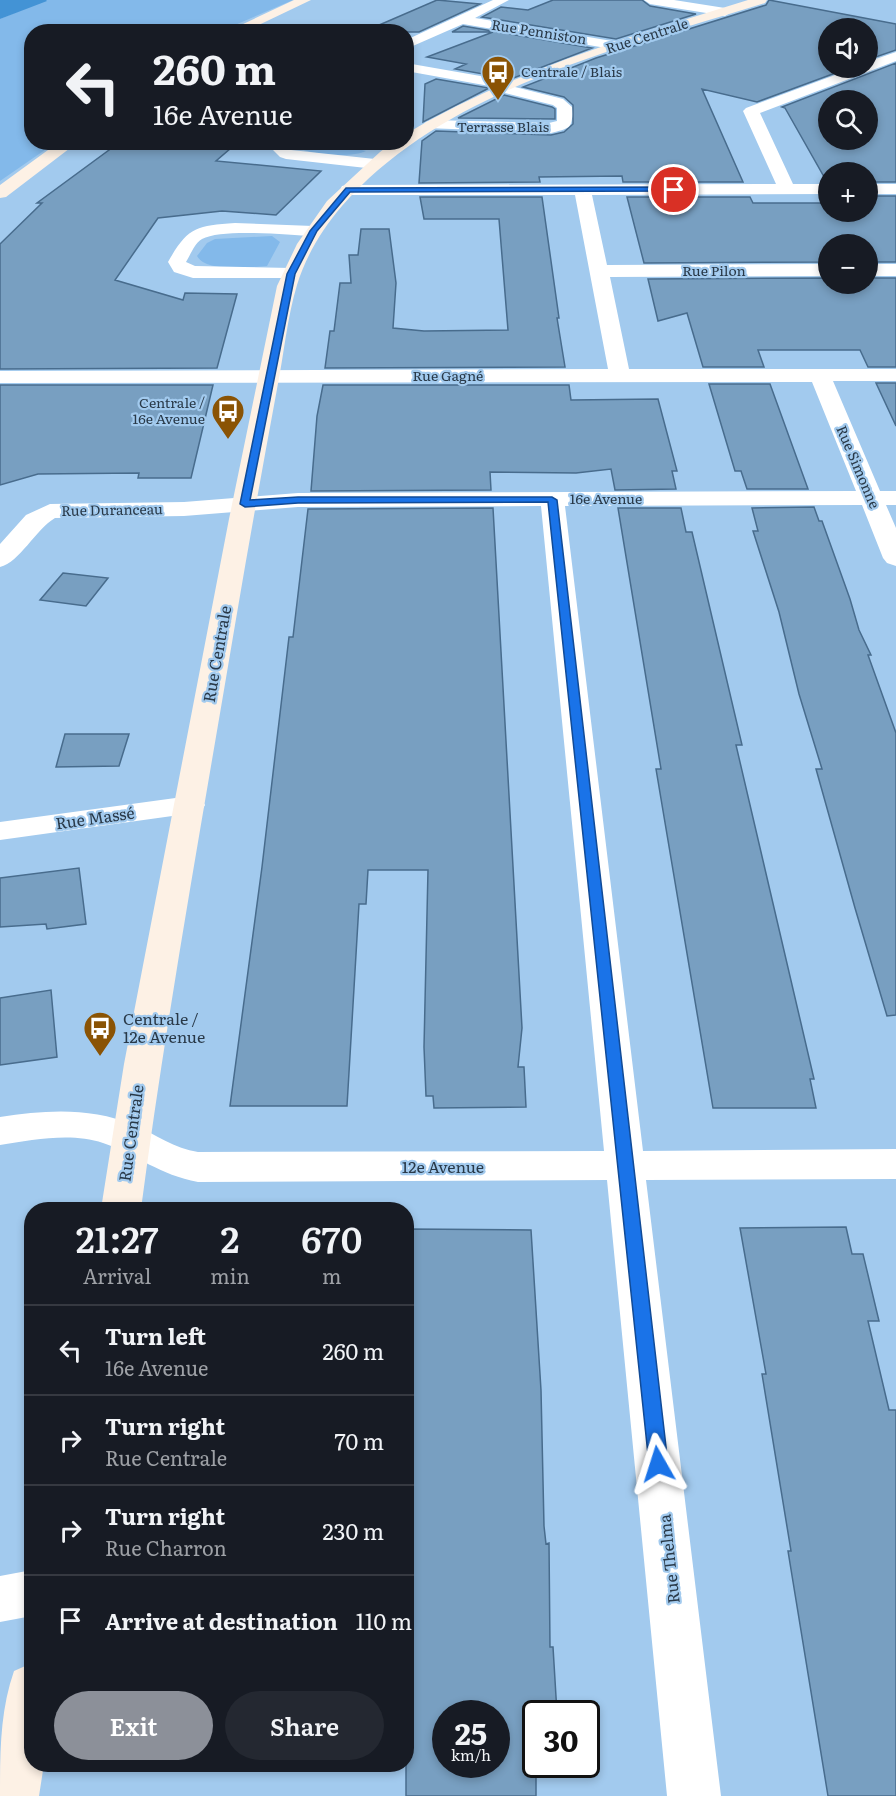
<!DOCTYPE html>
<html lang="en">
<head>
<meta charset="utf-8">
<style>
	body { margin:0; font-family:Literata,serif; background:#242831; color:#f1f3f6; height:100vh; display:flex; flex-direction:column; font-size:22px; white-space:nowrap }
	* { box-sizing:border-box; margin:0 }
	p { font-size:20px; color:#9ea1a6 }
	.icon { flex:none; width:33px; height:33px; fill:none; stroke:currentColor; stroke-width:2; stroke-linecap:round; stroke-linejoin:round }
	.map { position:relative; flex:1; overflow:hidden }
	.sheet { position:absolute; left:24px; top:1202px; width:390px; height:570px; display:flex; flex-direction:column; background:#171b24; border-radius:24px; box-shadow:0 3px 9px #0003 }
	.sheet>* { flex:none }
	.top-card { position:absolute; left:24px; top:24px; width:390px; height:126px; border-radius:24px; box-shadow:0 3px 9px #0003; background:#171b24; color:#f1f3f6; overflow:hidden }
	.tools { position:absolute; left:818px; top:18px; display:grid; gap:12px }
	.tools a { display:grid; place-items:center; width:60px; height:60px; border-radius:50%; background:#171b24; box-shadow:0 3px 9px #0003; font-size:30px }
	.speed { position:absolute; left:432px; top:1700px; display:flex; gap:12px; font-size:30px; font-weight:700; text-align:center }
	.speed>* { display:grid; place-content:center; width:78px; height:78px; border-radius:50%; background:#171b24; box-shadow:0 3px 9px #0003; line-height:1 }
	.speed small { font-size:15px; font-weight:400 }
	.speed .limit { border:3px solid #111; border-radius:9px; background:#fff; color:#111 }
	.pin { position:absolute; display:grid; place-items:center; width:51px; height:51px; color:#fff; margin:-26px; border:3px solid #fff; border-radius:50%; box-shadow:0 2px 6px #0007 }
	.me { position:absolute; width:66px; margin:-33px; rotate:354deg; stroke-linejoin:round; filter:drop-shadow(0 0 4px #0008) }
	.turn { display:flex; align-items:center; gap:21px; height:126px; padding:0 30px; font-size:27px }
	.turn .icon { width:78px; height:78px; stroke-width:2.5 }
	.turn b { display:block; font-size:42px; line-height:51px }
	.eta { display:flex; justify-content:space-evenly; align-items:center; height:102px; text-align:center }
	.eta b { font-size:36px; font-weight:600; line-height:42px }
	.cta { display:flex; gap:12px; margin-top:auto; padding:12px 30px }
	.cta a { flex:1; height:69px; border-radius:36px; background:#8c9099; color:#fff; font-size:24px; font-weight:600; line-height:69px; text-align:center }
	.cta a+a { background:#242831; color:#f1f3f6 }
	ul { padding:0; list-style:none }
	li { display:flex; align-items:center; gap:18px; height:90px; padding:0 30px; border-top:2px solid #363941 }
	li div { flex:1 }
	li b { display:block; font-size:22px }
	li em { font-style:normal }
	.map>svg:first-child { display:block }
</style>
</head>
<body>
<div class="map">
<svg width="896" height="1796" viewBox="0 0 896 1796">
	<rect width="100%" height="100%" fill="#a2caee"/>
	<path fill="#83b9ea" d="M46 0H293L221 31 32 32V142L55 143 0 181V19Z
		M304 142H379V143L371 148 366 147 362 150 366 151C352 158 313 155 298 148Z
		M272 236 280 242 267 266C249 267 207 273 197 256L207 243 215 239Z"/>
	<path fill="#4393d5" d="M0 0H46L47 1 0 19Z"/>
	<path fill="#789fc1" stroke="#486c8d" stroke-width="1.5" fill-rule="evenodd" d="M437 0 480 4 419 32H363Z
		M553 0H642L650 6 696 14 616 39 482 17 501 7 528 10Z
		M769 0 896 24V50L867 60V28H828V68H849L757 102 702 89 743 182H623L622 176 539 177 540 182 419 183 422 141 436 131 551 135 564 132 573 124V105L564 97 523 87 596 58 766 5Z
		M463 26 592 48 511 79 455 69 466 64 427 57 493 32H452Z
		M896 63V182H867V172H828L827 182 785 108 782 107ZM828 100H867V140H828Z
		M436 79 489 88 423 122 425 84Z
		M504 95 552 107 555 109V119L458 118Z
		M120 142H238L216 161 321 171 276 215 222 211 158 218 115 280 183 300 185 293 237 294 217 368 0 369V244L42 203H37Z
		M867 196H896V262H867V244H828V262L644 263 627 197H750L753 203H828V212H867Z
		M420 197H542L559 318H557L565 367 325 368 330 331H334L340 283H351L349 255H358L361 229H389L396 283 393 328 424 331 508 330 499 219H424Z
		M828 278V284H867V278H896V367H868L860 350H758L764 367H703L687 313 658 321 648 279Z
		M876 383H896V426Z
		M709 384H770L808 489H747L741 471H735Z
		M0 385H213L191 478H138L139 473 38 474 0 485Z
		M323 385H569L571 400 658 399 677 471H672L676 489 615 490 611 469 576 473 490 472 491 490 311 491 317 416Z
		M814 507 819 521H822L850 599 859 630 871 655H868L896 733V1015L887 1016 855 908 816 769H822L799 694 779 612 753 531H758L752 508Z
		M493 508 522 1028 518 1067H524L526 1107 434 1108 433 1096H426L424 1047 428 870H368L366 904H359L347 1106H230L262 867 289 637H293L308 509Z
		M618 508H681L686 532H692L742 745H736L814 1079H810L816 1108H713L656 769H661Z
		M63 573 108 578 86 606 40 600Z
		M65 734H129L119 766 56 767Z
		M79 868 86 924 47 929 46 924 0 927V878Z
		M51 990 57 1057 0 1065V998Z
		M846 1227 852 1254H863L879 1321H868L889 1410H896V1796H828L788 1551H791L762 1374H766L740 1228Z
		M409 1229 531 1230 541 1390 544 1526 546 1544 549 1543 550 1647H553L557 1713H536V1796H406V1296ZM446 1713H496V1764H446Z"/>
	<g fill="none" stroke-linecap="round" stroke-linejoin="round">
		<path fill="#fff" fill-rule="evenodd" d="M493 0H509L475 18 618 42 625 46 618 50 463 24 406 49V40Z
			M644 0H674L725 8 731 12 725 16 650 4Z
			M896 52V61L760 113 793 184H828V194L592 195 607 265 828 264V276L610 277 629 369H896V381H833L880 491H896V505H886L896 528V566L887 563 883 558 862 505 565 506 643 1151 896 1149V1179L646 1180 721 1796H667L607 1180 198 1182C160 1175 137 1155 103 1143 71 1132 32 1140 0 1145V1117C46 1110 90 1107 134 1125 155 1134 175 1149 198 1152L604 1151 541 506 298 507 184 516 55 518C35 530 20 562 0 567V544L26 515 50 504 184 502 298 493 856 491 812 382 0 383V371L608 369 575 195H348L342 194 340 190 342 186 348 185 776 184 743 111 746 108 854 68H867V62Z
			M406 63 509 81 514 82 515 87 563 99 572 107C573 128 571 128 551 133L426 128 423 125 426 122 431 120 549 123 557 121V108L553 105 497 91 495 87 406 71Z
			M277 142H295L291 150 375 159 383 164 375 169 286 159 280 157 272 149Z
			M867 184H896V194H867Z
			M235 223 313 226 319 227 322 231 319 235 313 236C288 235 222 228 202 239 194 244 191 254 186 262L195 266 291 268 298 270 300 274 298 278H193L174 272 168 262C188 227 195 226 235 223Z
			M867 264H896V276H867Z
			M190 796 201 798 205 805 201 812 0 840V822Z
			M32 1570V1616L0 1622V1576Z"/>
		<path fill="#fdf1e5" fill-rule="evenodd" d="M294 0H311L244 32H226Z
			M748 0H767L765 3C622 48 445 88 342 206 322 229 306 256 297 285 287 318 284 354 277 389 263 465 249 542 236 619 203 816 167 1012 141 1209H101L124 1064 229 519 277 286 297 244 327 201 380 152 393 142H406V134C513 70 630 37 748 0Z
			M59 142H78L6 197 0 198V185Z
			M32 1663V1764H44L39 1796H0C0 1753 0 1711 14 1671Z"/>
	</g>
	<path fill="#1a73e8" stroke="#114b97" stroke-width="1.5" d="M674 187 676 191 350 192 317 231 295 274 250 500 298 497H552L557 500 668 1464 665 1470 658 1472 651 1470 649 1464 548 502 298 503 245 507 240 504 287 274 310 231 346 188Z"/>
	<defs>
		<symbol id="bus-pin" viewBox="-11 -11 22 30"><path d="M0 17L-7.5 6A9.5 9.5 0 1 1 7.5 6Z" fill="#8a5304" stroke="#a2caee"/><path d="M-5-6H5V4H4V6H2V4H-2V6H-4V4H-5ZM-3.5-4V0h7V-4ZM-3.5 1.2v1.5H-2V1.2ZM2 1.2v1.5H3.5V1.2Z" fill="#fff"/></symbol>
	</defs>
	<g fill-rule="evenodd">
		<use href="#bus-pin" x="479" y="53" width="38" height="52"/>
		<use href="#bus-pin" x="209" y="392" width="38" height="52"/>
		<use href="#bus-pin" x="81" y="1009" width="38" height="52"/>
	</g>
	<g text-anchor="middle" stroke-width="4.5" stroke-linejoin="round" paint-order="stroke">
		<g font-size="14" fill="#293948" stroke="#a2caee">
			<text transform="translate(539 32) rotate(9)" y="5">Rue Penniston</text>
			<text transform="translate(647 36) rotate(-18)" y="5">Rue Centrale</text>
			<text x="503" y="132">Terrasse Blais</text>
			<text x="714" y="276">Rue Pilon</text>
			<text x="448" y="381">Rue Gagné</text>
			<text transform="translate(858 467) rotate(67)" y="5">Rue Simonne</text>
			<text x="606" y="504">16e Avenue</text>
			<text transform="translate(112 510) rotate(-1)" y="5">Rue Duranceau</text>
		</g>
		<g font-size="14" fill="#293948" stroke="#a2caee" text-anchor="start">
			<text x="521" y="77">Centrale / Blais</text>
			<text x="205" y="408" text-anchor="end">Centrale /<tspan x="205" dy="16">16e Avenue</tspan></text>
		</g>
		<g font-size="16" fill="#293948" stroke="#a2caee">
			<text transform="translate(217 654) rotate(-80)" y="6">Rue Centrale</text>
			<text transform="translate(95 818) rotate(-8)" y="6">Rue Massé</text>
			<text transform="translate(131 1133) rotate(-82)" y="6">Rue Centrale</text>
			<text x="443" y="1173">12e Avenue</text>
			<text transform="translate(669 1559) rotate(-96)" y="6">Rue Thelma</text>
		</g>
		<g font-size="16" fill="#293948" stroke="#a2caee" text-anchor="start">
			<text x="123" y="1025">Centrale /<tspan x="123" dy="18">12e Avenue</tspan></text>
		</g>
	</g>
</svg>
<div class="tools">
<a><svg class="icon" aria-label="sound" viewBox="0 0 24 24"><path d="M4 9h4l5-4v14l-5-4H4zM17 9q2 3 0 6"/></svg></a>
<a><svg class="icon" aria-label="search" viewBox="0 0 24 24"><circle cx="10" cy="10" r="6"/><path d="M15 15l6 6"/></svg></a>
<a>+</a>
<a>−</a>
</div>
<div class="speed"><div>25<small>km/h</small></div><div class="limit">30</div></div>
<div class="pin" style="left:674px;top:190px;background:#d93025"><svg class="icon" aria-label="arrive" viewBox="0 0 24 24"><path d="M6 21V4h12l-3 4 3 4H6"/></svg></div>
<svg class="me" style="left:658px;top:1464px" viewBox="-20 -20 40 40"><path d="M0-17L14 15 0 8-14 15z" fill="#1a73e8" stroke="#fff" stroke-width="4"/></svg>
<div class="top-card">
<div class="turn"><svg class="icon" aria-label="left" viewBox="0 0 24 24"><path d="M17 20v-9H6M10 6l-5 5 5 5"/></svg><div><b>260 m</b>16e Avenue</div></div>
</div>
<section class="sheet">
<div class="eta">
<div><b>21:27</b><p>Arrival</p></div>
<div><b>2</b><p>min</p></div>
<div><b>670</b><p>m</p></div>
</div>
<ul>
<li><svg class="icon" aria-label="left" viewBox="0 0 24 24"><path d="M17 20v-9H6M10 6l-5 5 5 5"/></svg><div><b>Turn left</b><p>16e Avenue</p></div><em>260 m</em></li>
<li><svg class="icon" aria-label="right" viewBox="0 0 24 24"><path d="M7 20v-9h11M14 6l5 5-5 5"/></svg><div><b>Turn right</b><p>Rue Centrale</p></div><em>70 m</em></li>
<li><svg class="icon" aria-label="right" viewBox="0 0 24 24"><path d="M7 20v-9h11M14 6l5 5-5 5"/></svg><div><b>Turn right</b><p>Rue Charron</p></div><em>230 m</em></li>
<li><svg class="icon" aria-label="arrive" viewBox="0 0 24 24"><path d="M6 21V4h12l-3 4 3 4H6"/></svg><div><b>Arrive at destination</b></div><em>110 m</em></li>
</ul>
<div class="cta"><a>Exit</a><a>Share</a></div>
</section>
</div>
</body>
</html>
